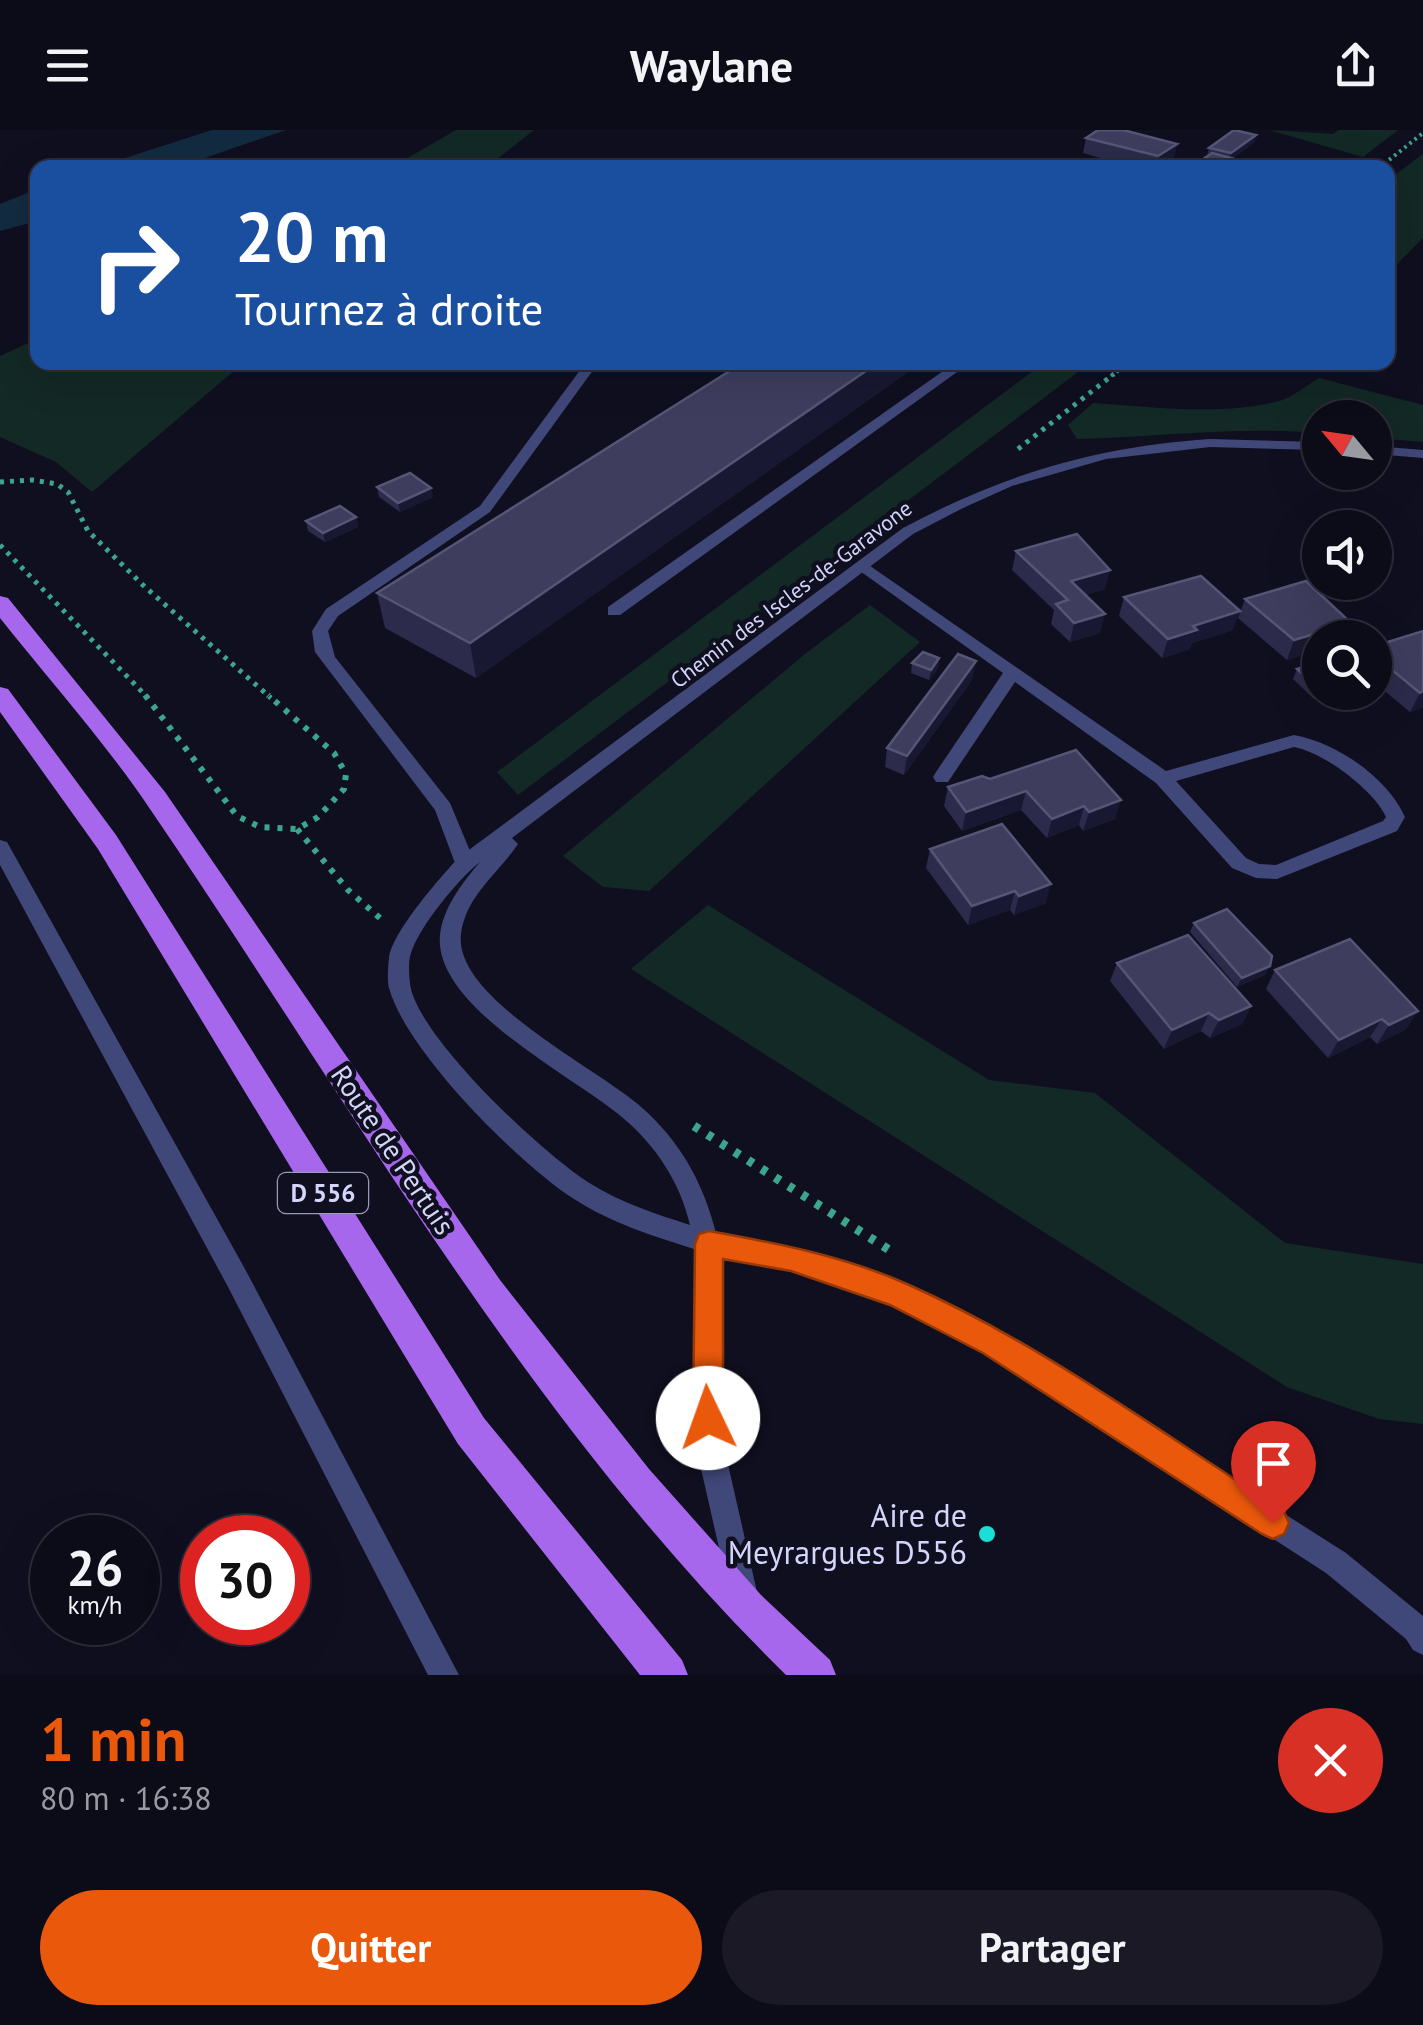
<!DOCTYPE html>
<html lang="fr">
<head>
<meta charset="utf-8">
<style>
	body { margin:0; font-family:"PT Sans",sans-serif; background:#1a1925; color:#f1f3f6; height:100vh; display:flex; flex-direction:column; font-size:38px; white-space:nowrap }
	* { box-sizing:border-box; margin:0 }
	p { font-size:32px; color:#9a9ba2 }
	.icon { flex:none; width:55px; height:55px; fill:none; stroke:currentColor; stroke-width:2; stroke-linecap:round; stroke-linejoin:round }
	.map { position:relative; height:1545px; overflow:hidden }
	.drawer { display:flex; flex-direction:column; background:#0c0b18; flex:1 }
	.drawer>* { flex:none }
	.banner { position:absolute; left:30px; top:30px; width:1365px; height:210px; border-radius:20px; box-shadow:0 10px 40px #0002,0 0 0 2px #2c2b37; background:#1a4fa0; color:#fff; overflow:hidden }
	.needle { width:65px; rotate:299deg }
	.buttons { position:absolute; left:1302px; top:270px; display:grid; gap:20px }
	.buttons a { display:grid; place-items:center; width:90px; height:90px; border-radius:50%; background:#0c0b18; box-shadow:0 10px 40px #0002,0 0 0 2px #2c2b37; font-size:50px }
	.speed { position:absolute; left:30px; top:1385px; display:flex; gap:20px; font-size:50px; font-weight:700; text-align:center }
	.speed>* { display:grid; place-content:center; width:130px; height:130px; border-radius:50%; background:#0c0b18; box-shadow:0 10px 40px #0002,0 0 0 2px #2c2b37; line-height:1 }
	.speed small { font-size:25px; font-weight:400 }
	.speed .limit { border:15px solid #d22; background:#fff; color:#111 }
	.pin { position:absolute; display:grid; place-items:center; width:85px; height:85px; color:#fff; margin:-102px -42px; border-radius:50% 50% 50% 0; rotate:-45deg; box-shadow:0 0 10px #0007 }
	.pin .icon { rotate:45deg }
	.me { position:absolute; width:110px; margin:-55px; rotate:357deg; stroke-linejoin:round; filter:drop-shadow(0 0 8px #0008) }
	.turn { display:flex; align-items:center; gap:35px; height:210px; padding:0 40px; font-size:45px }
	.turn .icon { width:130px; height:130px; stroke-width:2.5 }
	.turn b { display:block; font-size:70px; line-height:85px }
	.round { display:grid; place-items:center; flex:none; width:105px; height:105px; border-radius:52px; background:#1a1925 }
	.head { display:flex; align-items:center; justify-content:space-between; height:170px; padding:0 40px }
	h1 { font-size:60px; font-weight:800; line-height:75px; color:#ea580c }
	.cta { display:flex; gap:20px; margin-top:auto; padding:20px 40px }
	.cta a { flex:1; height:115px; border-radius:60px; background:#ea580c; color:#fff; font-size:40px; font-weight:800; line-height:115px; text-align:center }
	.cta a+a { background:#1a1925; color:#f1f3f6 }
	header { display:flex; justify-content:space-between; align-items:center; height:130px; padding:0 40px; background:#0c0b18; font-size:45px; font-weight:800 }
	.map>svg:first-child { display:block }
</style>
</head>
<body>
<header><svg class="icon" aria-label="menu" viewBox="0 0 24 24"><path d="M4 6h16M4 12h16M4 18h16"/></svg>Waylane<svg class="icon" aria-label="share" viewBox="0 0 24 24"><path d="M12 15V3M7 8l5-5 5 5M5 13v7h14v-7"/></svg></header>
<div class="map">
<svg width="1423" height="1545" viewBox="0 0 1423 1545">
	<rect width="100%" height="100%" fill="#100f20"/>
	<path fill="#132925" d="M456 0H534L487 37H392Z
		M1269 0 1333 4 1339 0H1398L1363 27Z
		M1423 24V108L1388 143V50Z
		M37 209 38 232 243 233 92 362 56 332 0 307V226Z
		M1045 232 1090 233 518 665 497 642Z
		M1319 248 1423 275V312L1375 308V288H1320V303C1238 296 1159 307 1077 309L1068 295 1093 273C1152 277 1220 286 1279 271 1293 267 1307 255 1319 248Z
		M870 475 920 512 649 761 603 757 563 726 805 524Z
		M708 775 989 950 1095 963 1285 1113 1423 1134V1294L1379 1289 1287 1257 631 839Z"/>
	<path fill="#132b40" d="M212 0H286L179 37H97Z
		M37 59V91L0 101V74Z"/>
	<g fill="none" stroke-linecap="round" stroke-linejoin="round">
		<path stroke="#3ca58e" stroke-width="4" stroke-dasharray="2.5 4" stroke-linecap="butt" d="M1379 38 1423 3
			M1111 246 1129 232"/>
		<path stroke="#3ca58e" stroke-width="5" stroke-dasharray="4 6" stroke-linecap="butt" d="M1018 319 1114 244
			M0 352 32 350 57 354 68 362 88 401 145 457 271 568
			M0 415 148 568"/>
		<path stroke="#3ca58e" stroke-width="6" stroke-dasharray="5 8" stroke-linecap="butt" d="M145 565 237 686 260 697 297 699 318 687 344 659 346 644 334 623 268 565
			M297 699 348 760 381 789"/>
		<path stroke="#3ca58e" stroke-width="9" stroke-dasharray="6 10" stroke-linecap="butt" d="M694 996 891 1121"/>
		<path fill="#404779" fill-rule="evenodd" d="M586 232H599L490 382 338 486 328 501 335 527 450 673 475 733 465 740 455 733 435 680 315 522 312 501 326 479 480 376Z
			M956 232H971L620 485H608V477Z
			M863 431 1166 641 1294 605C1337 613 1387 647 1405 687L1397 701 1277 749 1256 748 1232 738 1156 653 1015 552 948 652H936L933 647 936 642 1003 543 857 439V433ZM1294 617C1323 622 1374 660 1386 687L1383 691 1276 735 1259 734 1246 728 1176 651Z"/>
		<path fill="#404779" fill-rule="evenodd" d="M1210 309 1320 312V320L1210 317 1106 329 1012 356 963 378 913 404 512 708 518 714C498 744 466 765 461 804 453 871 606 941 649 984 684 1018 704 1056 716 1103L791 1117 897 1151 1002 1204 1346 1423 1423 1486V1525L1413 1520 1406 1509 1326 1443 984 1222 891 1173 791 1139 719 1126 725 1321 757 1462 753 1472 743 1476 733 1472 729 1462 697 1321 694 1119C653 1106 611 1093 574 1069 519 1034 406 921 389 858 387 850 388 837 389 828 392 802 440 748 458 728L903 398C1004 344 1095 317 1210 309ZM480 732C462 753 443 778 440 805 433 877 575 947 623 988 656 1016 680 1052 690 1095 656 1084 622 1073 591 1054 546 1027 415 905 410 853 409 845 408 831 411 823 419 797 458 749 480 732Z
			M1375 316 1423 320V328L1375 324Z
			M0 710 7 712 245 1139 459 1545H428L227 1155 0 735Z"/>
		<path fill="#a667ed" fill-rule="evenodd" d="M0 466 8 468 165 662 500 1150 649 1339 761 1465 830 1530 836 1545H786C529 1293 351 974 150 679 105 612 50 551 0 488Z
			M0 557 8 559 116 705 484 1288 682 1530 688 1545H640L458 1314 98 719 0 582Z"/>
	</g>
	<path fill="#2c2b4b" d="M1256 5 1254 13 1233 28 1207 26 1209 18Z
		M1086 8 1177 14 1173 30 1161 38H1136L1083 23Z
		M744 232H922L476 548 385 498 377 463Z
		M377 357 433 367 400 382 379 367Z
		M356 387 358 397 325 412 308 401 306 391Z
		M1016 421 1105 459 1085 465 1100 503 1070 512 1051 494 1054 480 1012 440Z
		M1124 467 1233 500 1192 513 1190 519 1162 528 1119 486Z
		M1245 469 1351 493 1344 508H1320V519L1287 530 1238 488Z
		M1423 501V577L1410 582 1375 553V516Z
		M939 528 938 538 929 550 911 543 912 533Z
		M1320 531V562H1333L1314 569 1293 549 1297 539Z
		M972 550 904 645 885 637 887 618Z
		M1076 620 1115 689 1083 701 1079 695 1047 708 1021 680 962 701 944 676 948 657 990 649Z
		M930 719 1046 773 1014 785 1010 780 968 795 926 738Z
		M1194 793 1265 845 1237 857 1190 802Z
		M1117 833 1251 876 1242 894 1210 908 1201 901 1164 919 1110 851Z
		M1275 840 1418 881 1406 899 1377 914 1370 907 1328 928 1266 859Z"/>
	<path fill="#191832" d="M1256 5 1254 13 1229 31 1231 23Z
		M1177 14 1173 30 1161 38H1155L1158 26Z
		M879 232H922L476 548 470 513Z
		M431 358 433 367 400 382 398 373Z
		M356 387 358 397 325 412 323 403Z
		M1110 440 1105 459 1066 470 1071 451Z
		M1240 481 1233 500 1192 513 1190 519 1162 528 1168 509 1193 496Z
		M1105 484 1100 503 1070 512 1074 493Z
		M1351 493 1344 508H1320V519L1287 530 1294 510Z
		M939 528 938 538 929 550 931 540Z
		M976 531 972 550 904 645 907 626Z
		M1320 558V562H1333L1314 569Z
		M1423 561V577L1410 582 1420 563Z
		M1026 661 1021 680 962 701 966 682Z
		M1121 670 1115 689 1083 701 1089 682Z
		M1084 676 1079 695 1047 708 1052 689Z
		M1051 754 1046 773 1014 785 1019 766Z
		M1015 761 1010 780 968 795 972 776Z
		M1270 836 1265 845 1237 857 1242 848Z
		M1251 876 1242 894 1210 908 1219 890Z
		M1418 881 1406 899 1377 914 1389 895Z
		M1209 883 1201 901 1164 919 1172 900Z
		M1382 889 1370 907 1328 928 1339 910Z"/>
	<path fill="#3e3d5e" stroke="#555576" stroke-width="2.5" d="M1098 0H1123L1177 14 1158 26 1086 8Z
		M1234 0 1256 5 1231 23 1209 18Z
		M1212 23 1268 38H1190Z
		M1068 30 1098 38H1055Z
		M744 232H879L470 513 377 463Z
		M410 343 431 358 398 373 377 357Z
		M340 376 356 387 323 403 306 391Z
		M1077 404 1110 440 1071 451 1105 484 1074 493 1056 474 1068 470 1016 421Z
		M1201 446 1240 481 1193 496 1197 500 1168 509 1124 467Z
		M1306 451 1351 493 1294 510 1245 469Z
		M1423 501V561L1420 563 1375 526V516Z
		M923 522 939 528 931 540 912 533Z
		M958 524 976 531 907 626 887 618Z
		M1320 531V558L1319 559 1297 539Z
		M1076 620 1121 670 1089 682 1084 676 1052 689 1026 661 966 682 948 657 982 646 990 649Z
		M1002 694 1051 754 1019 766 1015 761 972 776 930 719Z
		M1227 779 1272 826 1270 836 1242 848 1194 793Z
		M1188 805 1251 876 1219 890 1209 883 1172 900 1117 833Z
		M1350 809 1418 881 1389 895 1382 889 1339 910 1275 840Z"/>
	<path fill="#ea580c" stroke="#983908" stroke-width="2.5" d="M709 1101C776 1113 844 1126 907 1154 1040 1213 1161 1303 1284 1381L1289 1393 1284 1404 1273 1409 1262 1404 983 1223 890 1175 791 1141 723 1129V1288L719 1298 708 1303 697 1298 693 1288 695 1114 699 1104Z"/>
	<circle fill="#1adfd4" stroke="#100f20" stroke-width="4" cx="987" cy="1404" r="10"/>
	<g text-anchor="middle" stroke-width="9" stroke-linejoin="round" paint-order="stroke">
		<g font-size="22" fill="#d3d5fa" stroke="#100f20">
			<text transform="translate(791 464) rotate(-37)" y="8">Chemin des Iscles-de-Garavone</text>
		</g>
		<rect fill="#100f20" stroke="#989ab9" stroke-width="2.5" x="278" y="1043" width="90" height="40" rx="8"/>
		<g font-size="25" font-weight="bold" fill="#d3d5fa">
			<text x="323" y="1072">D 556</text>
		</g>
		<g font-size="28" fill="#d3d5fa" stroke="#100f20">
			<text transform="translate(393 1020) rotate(56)" y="10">Route de Pertuis</text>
		</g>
		<g font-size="32" fill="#d3d5fa" stroke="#100f20" text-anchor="end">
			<text x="967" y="1397">Aire de<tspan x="967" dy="37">Meyrargues D556</tspan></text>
		</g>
	</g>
</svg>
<div class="buttons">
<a><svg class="needle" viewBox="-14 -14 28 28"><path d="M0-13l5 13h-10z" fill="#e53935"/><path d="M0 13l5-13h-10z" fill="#9a9ba2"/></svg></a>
<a><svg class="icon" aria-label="sound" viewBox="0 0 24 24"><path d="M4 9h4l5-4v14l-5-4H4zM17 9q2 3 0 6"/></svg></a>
<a><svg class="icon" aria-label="search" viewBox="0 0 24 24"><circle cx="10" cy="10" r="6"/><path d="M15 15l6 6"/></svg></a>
</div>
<div class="speed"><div>26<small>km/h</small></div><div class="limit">30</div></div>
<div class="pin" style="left:1273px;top:1393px;background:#d93025"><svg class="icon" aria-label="arrive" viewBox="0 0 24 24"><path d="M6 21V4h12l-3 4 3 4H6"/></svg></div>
<svg class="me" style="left:708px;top:1288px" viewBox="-20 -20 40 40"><circle r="19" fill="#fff"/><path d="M0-13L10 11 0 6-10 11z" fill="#ea580c"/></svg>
<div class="banner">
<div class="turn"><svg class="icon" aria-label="right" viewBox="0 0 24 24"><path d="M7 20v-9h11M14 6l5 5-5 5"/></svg><div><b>20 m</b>Tournez à droite</div></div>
</div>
</div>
<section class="drawer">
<div class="head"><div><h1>1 min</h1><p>80 m · 16:38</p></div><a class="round" style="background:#d93025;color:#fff"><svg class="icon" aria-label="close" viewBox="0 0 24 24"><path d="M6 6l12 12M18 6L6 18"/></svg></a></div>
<div class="cta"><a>Quitter</a><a>Partager</a></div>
</section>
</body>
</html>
